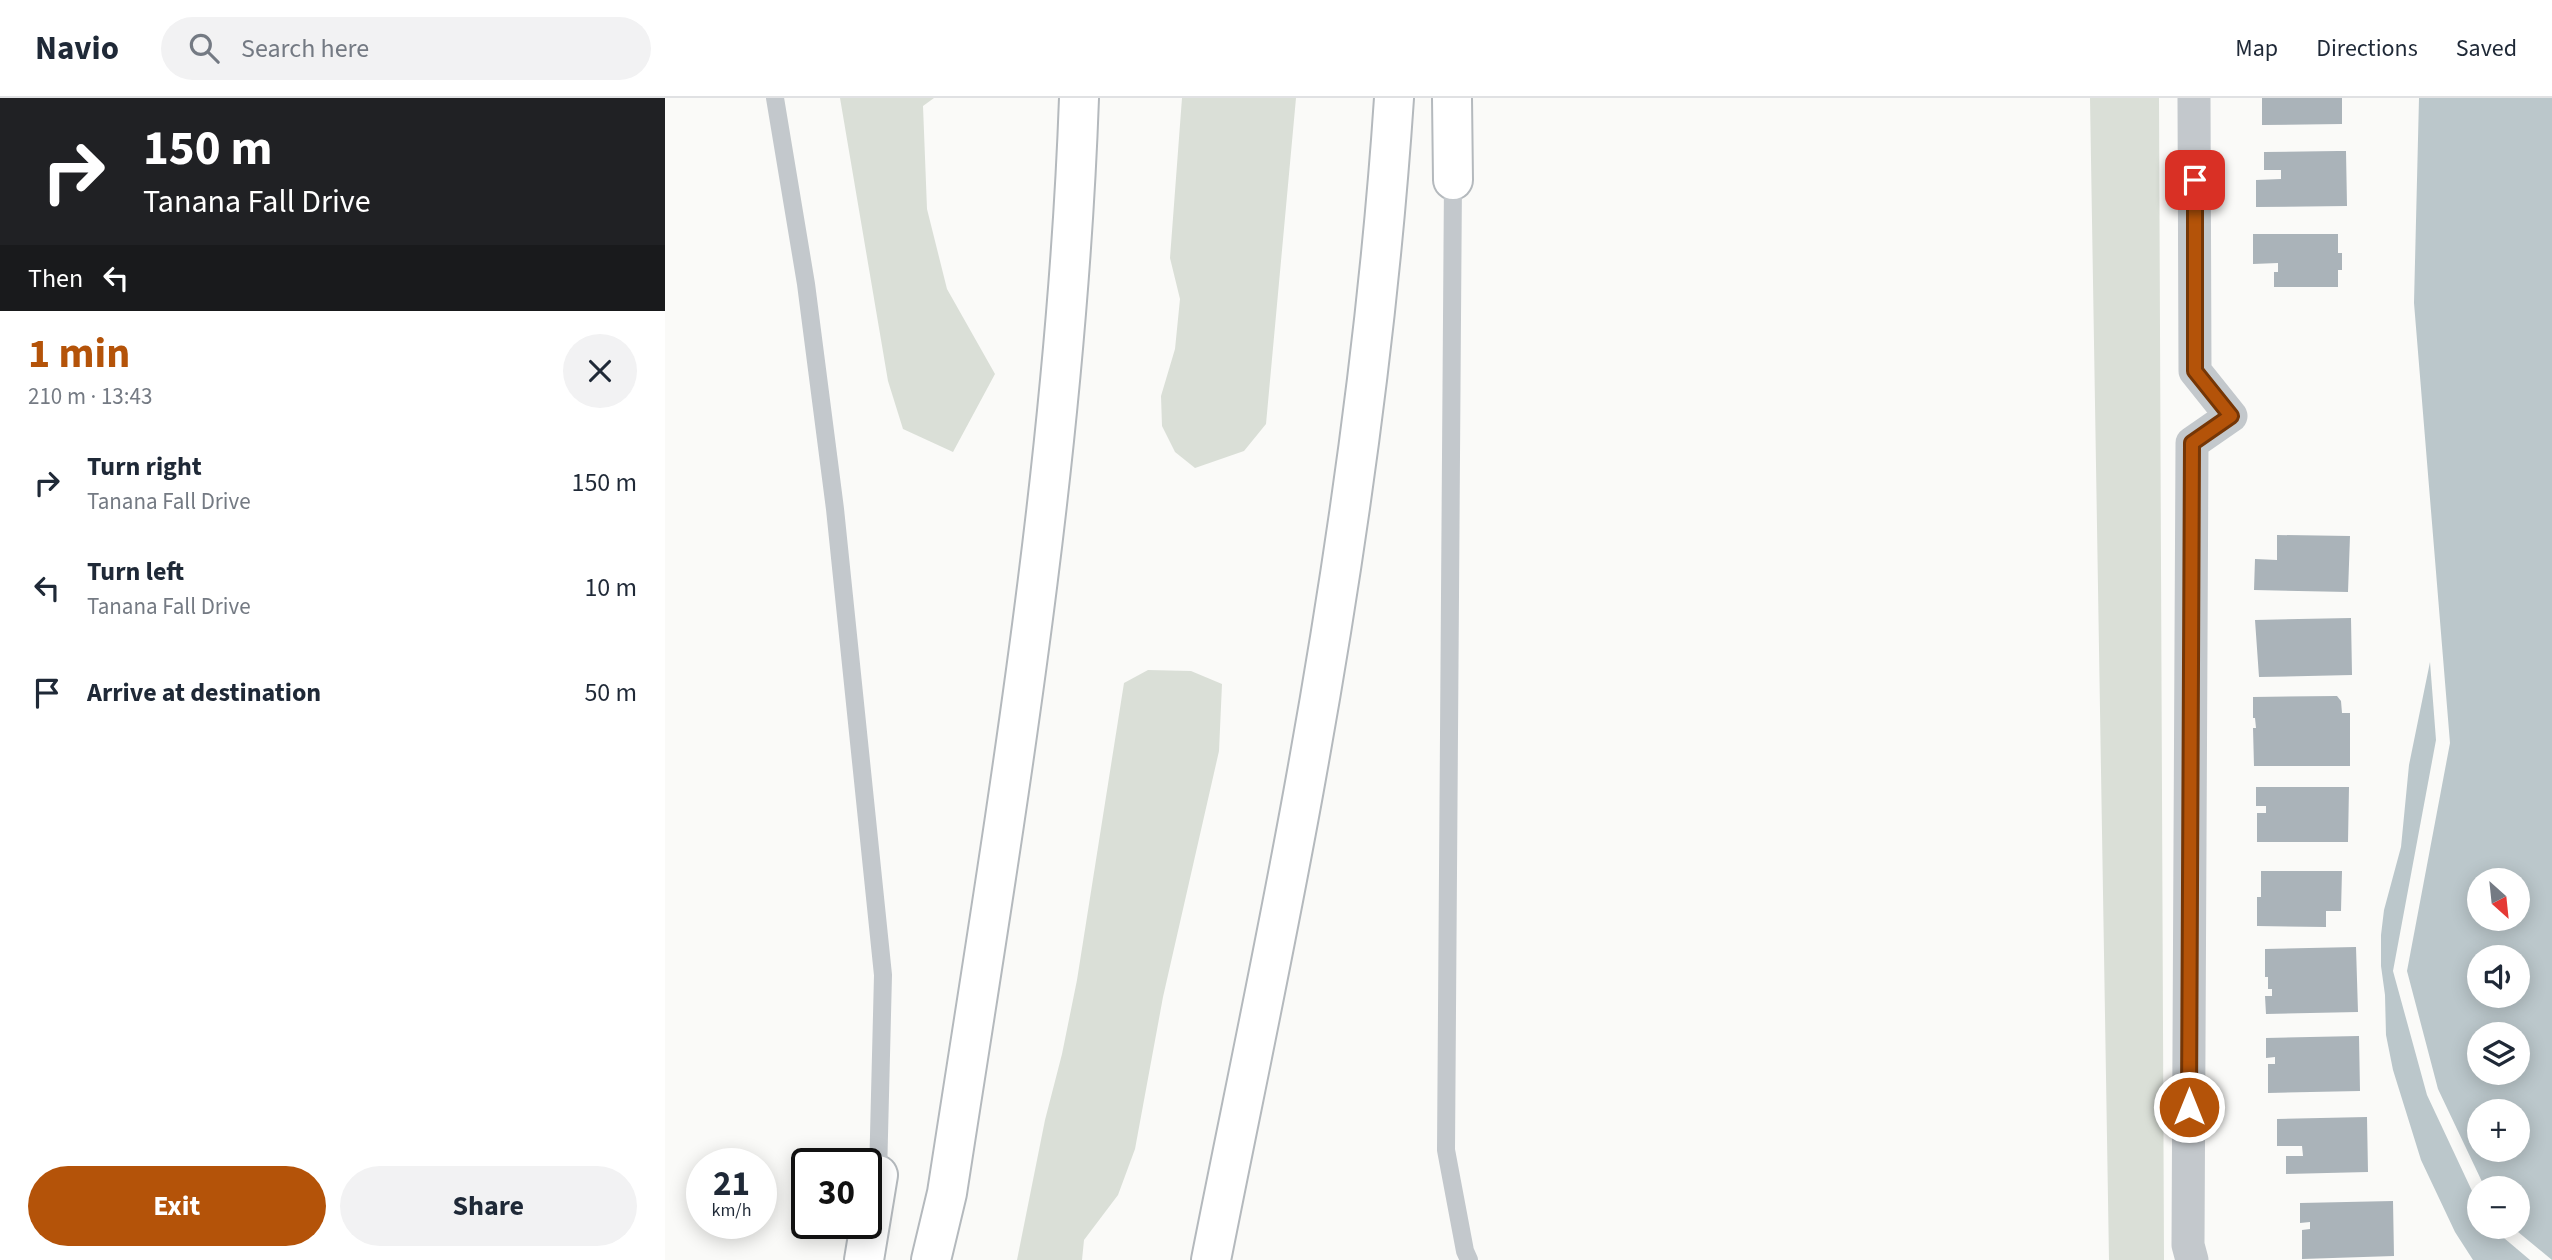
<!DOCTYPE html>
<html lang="en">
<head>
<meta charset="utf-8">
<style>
	body { margin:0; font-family:"Source Sans 3",sans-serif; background:#f2f2f3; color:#1f2937; height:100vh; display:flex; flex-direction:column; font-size:26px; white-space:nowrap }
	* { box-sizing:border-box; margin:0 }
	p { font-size:23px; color:#747a83 }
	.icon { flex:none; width:38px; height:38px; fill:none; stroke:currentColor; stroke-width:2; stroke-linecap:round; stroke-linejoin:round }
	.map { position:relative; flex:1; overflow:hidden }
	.drawer { display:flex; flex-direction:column; background:#fff; width:665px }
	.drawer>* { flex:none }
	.hud { background:#202124; color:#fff; overflow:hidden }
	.needle { width:46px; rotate:153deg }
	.tools { position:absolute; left:1802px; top:770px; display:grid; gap:14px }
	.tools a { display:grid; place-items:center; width:63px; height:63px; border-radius:50%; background:#fff; box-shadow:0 4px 18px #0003; font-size:35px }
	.speed { position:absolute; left:21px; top:1050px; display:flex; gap:14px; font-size:35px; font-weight:700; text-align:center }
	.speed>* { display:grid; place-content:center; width:91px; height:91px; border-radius:50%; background:#fff; box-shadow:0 4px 18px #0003; line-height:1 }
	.speed small { font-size:18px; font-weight:400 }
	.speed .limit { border:4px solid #111; border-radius:10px; background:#fff; color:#111 }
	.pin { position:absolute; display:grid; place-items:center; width:60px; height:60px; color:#fff; margin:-30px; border-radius:14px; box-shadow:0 4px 10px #0006 }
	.me { position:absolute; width:77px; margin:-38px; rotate:0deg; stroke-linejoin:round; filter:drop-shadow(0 0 5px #0008) }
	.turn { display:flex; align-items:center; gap:24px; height:147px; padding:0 28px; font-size:32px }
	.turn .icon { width:91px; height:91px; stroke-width:2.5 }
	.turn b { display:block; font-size:49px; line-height:60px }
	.then { display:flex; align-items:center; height:66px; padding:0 28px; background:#0003; gap:14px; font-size:26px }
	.round { display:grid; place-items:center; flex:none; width:74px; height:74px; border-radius:37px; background:#f2f2f3 }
	.headline { display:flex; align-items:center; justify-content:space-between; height:119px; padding:0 28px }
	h1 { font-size:42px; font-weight:700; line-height:52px; color:#b45309 }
	.cta { display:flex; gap:14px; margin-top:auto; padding:14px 28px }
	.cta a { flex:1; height:80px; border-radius:42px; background:#b45309; color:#fff; font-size:28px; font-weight:700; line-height:80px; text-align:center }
	.cta a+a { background:#f2f2f3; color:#1f2937 }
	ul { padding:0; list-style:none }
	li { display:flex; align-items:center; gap:21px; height:105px; padding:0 28px }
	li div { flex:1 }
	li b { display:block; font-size:26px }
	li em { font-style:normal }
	header { display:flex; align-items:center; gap:42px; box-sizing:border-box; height:98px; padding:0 35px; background:#fff; border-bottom:2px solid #e0e1e3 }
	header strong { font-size:33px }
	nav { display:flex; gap:38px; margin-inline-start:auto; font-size:24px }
	.search { width:490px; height:63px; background:#f2f2f3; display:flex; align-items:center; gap:18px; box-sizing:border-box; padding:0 24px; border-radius:38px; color:#747a83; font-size:26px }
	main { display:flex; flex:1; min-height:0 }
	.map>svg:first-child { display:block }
</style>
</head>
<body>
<header>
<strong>Navio</strong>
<div class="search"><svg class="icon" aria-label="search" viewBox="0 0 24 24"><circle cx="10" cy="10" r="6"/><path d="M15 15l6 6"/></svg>Search here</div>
<nav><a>Map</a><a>Directions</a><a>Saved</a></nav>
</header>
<main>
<section class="drawer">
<div class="hud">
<div class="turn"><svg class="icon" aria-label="right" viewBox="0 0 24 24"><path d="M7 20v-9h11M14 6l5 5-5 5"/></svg><div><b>150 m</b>Tanana Fall Drive</div></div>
<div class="then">Then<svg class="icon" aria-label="left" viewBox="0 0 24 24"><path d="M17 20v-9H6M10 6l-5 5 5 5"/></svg></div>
</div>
<div class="headline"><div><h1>1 min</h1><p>210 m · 13:43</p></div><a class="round"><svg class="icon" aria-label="close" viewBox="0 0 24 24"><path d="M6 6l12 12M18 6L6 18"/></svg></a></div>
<ul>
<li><svg class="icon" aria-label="right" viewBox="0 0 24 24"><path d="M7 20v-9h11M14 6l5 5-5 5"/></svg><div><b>Turn right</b><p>Tanana Fall Drive</p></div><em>150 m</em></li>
<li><svg class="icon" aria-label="left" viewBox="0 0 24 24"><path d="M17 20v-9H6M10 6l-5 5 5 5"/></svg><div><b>Turn left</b><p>Tanana Fall Drive</p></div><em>10 m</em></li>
<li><svg class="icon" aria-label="arrive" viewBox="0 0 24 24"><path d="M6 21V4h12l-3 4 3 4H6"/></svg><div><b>Arrive at destination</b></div><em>50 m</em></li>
</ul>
<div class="cta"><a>Exit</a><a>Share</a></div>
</section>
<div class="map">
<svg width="1887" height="1162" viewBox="0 0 1887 1162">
	<rect width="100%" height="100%" fill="#fafaf8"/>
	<path fill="#dadfd7" d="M175 0H269L258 8 262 111 282 191 330 276 288 354 238 331 223 283Z
		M517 0H631L601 326 579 353 530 370 510 354 497 328 496 298 510 251 515 201 505 160Z
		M1425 0H1494L1499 1162H1444Z
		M483 572 526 573 557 586 554 653 498 899 470 1051 453 1097 419 1142 417 1162H352L380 1022 397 956 412 882 459 585Z"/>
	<path fill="#bbc7cb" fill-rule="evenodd" d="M1754 0H1887V1162L1847 1129H1853V1090H1820L1773 991 1742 873 1785 645 1749 205ZM1815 782H1853V821H1815ZM1815 859H1853V898H1815ZM1815 936H1853V975H1815ZM1815 1013H1853V1052H1815Z
		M1765 564 1771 642 1728 873 1762 997 1815 1110V1129H1826L1865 1162H1808L1790 1134 1756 1062 1728 972 1721 937 1720 897 1716 868V837L1719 812 1736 749 1744 667Z"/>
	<path fill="#aab3b9" d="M1597 0H1677V26L1597 27Z
		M1673 53H1681L1682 108 1591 109V82L1616 81V72H1599V54Z
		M1588 136H1673V155H1677V172H1673V189H1609V174H1613V165L1588 166Z
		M1612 437 1685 438 1683 494 1589 492 1590 461 1612 462Z
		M1686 520 1687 577 1594 579 1590 522Z
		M1672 598 1676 603 1677 615H1685V668H1589L1588 630H1591L1590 620H1588V599Z
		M1591 689H1684L1683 744H1592V715H1601V708H1591Z
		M1596 773H1677L1676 813H1661V829L1592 828V799H1596Z
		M1691 849 1693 914 1601 916 1600 898H1607V891H1603V879H1600V851Z
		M1694 938 1695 993 1603 995V966H1610V959L1601 960V940Z
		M1702 1019 1703 1074 1621 1076V1058H1638L1637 1048H1612V1021Z
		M1728 1103 1729 1158 1637 1161V1132L1645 1131V1124L1635 1125V1105Z"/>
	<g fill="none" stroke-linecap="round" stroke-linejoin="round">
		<defs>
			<path id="highway" d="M787 0 788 82
				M199 1162 213 1077
				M266 1162 282 1095C338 732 401 368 414 0
				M546 1162C578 1000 613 837 642 674 682 452 714 226 729 0"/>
		</defs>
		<use href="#highway" stroke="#b4b9bd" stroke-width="42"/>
		<path stroke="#c3c8cc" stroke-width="18" d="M110 0 141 186 170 411 218 877 213 1077
			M788 82 781 1052 800 1153 804 1162"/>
		<path stroke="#c3c8cc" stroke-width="33" d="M1527 1162 1523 1147 1527 345 1566 318 1530 273 1529 0"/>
		<use href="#highway" stroke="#fff" stroke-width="38"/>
	</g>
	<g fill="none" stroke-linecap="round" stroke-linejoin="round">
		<defs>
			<path id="route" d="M1524 1009 1527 345 1566 318 1530 273V82"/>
		</defs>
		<use href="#route" stroke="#753606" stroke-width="18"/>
		<use href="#route" stroke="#b45309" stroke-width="12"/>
	</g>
</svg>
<div class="tools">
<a><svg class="needle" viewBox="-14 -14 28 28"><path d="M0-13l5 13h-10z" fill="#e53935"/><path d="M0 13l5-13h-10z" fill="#747a83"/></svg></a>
<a><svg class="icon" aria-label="sound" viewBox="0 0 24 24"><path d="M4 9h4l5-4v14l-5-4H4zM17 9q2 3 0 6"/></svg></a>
<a><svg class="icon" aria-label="layers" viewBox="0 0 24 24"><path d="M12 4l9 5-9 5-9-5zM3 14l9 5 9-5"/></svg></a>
<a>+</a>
<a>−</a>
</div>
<div class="speed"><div>21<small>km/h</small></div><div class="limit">30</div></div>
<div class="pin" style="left:1530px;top:82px;background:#d93025"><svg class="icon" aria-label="arrive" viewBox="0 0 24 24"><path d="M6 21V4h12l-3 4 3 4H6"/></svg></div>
<svg class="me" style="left:1524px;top:1009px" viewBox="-20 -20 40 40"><circle r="17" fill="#b45309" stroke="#fff" stroke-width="3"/><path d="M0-11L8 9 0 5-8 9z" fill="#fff"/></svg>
</div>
</main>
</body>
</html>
